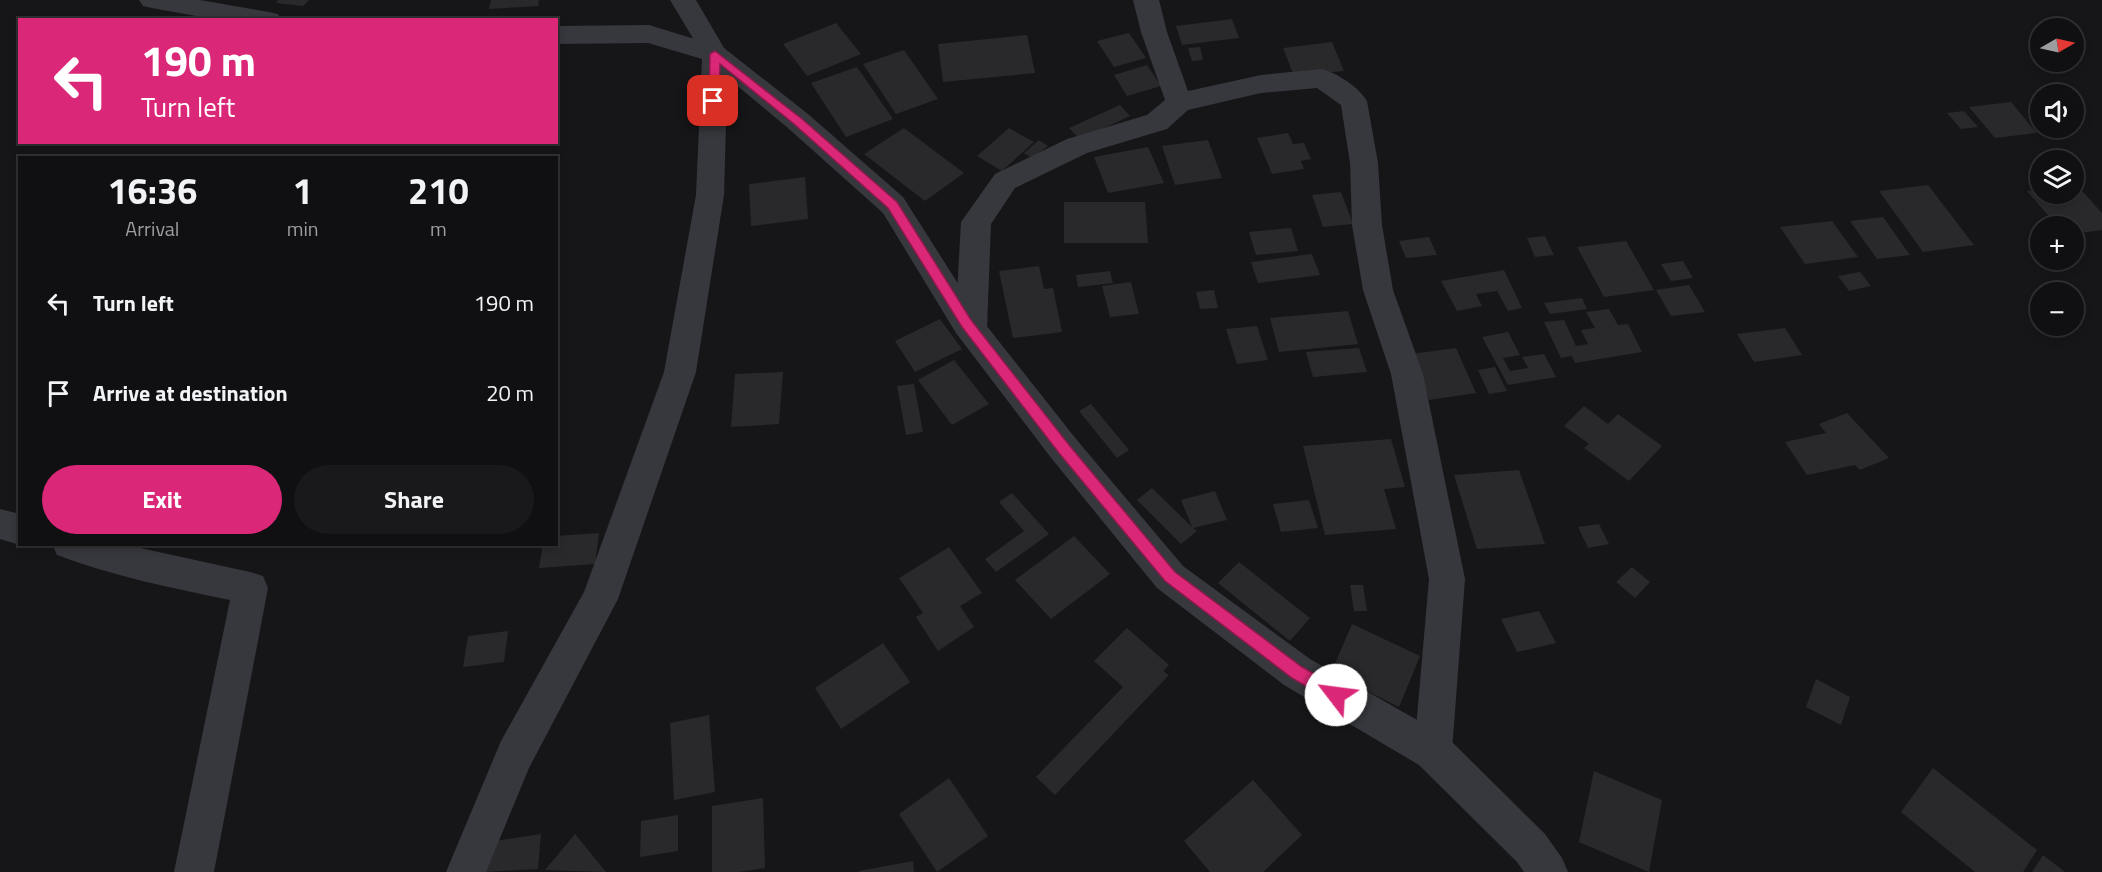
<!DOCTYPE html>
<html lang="en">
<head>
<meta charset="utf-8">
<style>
	body { margin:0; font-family:"Titillium Web",sans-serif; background:#19191b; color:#f1f3f6; height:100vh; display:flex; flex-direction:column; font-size:22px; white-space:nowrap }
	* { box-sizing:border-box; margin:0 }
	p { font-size:20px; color:#9c9d9f }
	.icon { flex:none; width:33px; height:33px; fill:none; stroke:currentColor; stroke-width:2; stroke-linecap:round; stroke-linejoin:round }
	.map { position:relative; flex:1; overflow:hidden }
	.details { position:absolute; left:18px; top:156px; width:540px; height:390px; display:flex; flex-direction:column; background:#101012; border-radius:0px; box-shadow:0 3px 9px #0003,0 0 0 2px #303032 }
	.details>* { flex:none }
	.hud { position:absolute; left:18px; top:18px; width:540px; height:126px; border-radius:0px; box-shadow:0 3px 9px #0003,0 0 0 2px #303032; background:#db2777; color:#fff; overflow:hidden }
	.needle { width:39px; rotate:81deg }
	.controls { position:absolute; left:2030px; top:18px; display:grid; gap:12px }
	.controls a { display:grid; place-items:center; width:54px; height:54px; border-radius:50%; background:#101012; box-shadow:0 3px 9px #0003,0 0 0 2px #303032; font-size:30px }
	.pin { position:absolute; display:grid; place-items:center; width:51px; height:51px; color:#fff; margin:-26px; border-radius:12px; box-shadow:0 3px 9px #0006 }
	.me { position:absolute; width:66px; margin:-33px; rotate:300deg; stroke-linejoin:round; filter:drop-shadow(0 0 4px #0008) }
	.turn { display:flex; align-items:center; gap:21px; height:126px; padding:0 24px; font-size:27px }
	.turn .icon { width:78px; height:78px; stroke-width:2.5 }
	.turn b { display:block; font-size:42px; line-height:51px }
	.eta { display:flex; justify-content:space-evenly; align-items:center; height:102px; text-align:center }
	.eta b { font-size:36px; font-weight:700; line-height:42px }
	.action { display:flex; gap:12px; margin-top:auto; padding:12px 24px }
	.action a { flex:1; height:69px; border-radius:36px; background:#db2777; color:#fff; font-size:24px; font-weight:700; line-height:69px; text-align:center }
	.action a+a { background:#19191b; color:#f1f3f6 }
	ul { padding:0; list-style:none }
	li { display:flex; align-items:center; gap:18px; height:90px; padding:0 24px }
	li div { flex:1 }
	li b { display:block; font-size:22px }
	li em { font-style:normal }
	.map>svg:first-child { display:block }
</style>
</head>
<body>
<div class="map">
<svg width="2102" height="872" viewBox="0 0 2102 872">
	<rect width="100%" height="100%" fill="#161618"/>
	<path fill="#29292c" d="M278 0H309L303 6 276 3Z
		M491 0H539L538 6 489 9Z
		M1232 19 1239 38 1182 45 1176 26Z
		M836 23 861 54 807 76 783 44Z
		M1129 33 1146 58 1114 67 1097 41Z
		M1027 35 1035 73 943 82 938 44Z
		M1332 42 1344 71 1294 76 1283 48Z
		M1200 47 1203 60 1192 61 1188 48Z
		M904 50 938 99 896 114 863 64Z
		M1147 65 1161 86 1127 96 1114 75Z
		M857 67 893 119 846 137 811 83Z
		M2011 102 2037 133 1995 138 1969 107Z
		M1120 105 1130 116 1080 139 1069 128Z
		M1964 111 1978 127 1961 129 1947 113Z
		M904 128 964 173 925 201 864 154Z
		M1009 128 1034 142 1002 171 977 156Z
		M1288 133 1293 144 1304 143 1311 159 1301 161 1304 169 1272 174 1257 138Z
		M1039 140 1048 146 1032 158 1024 153Z
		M1208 140 1222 178 1175 185 1162 146Z
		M1148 147 1164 183 1108 193 1094 157Z
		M805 177 808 219 751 226 749 184Z
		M2073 184H2076L2102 213V230L2073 234V226H2057L2027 191 2040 189V194H2073Z
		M1928 185 1974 245 1923 252 1879 191Z
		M1341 192 1353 224 1323 227 1312 195Z
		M1064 202H1145L1148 243H1064Z
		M1883 217 1910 255 1877 259 1850 221Z
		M1832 221 1858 257 1805 264 1780 227Z
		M1291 228 1298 251 1256 255 1249 232Z
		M1545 236 1554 255 1535 257 1527 238Z
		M1429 237 1437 255 1406 258 1399 241Z
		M1626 241 1654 290 1604 297 1577 247Z
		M1312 254 1320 275 1258 283 1251 262Z
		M1683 261 1693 278 1671 281 1661 264Z
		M1039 266 1044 289 1053 288 1062 332 1013 338 999 271Z
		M1504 270 1522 308 1508 311 1497 291 1476 294 1482 306 1457 311 1441 281Z
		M1110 271 1113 283 1078 287 1076 275Z
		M1860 272 1871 286 1849 291 1838 276Z
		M1131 282 1139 314 1110 317 1102 286Z
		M1689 285 1705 312 1671 316 1656 290Z
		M1214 290 1218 308 1200 309 1196 292Z
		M1582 298 1587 309 1550 314 1544 303Z
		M1609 309 1618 325 1628 324 1642 352 1575 363 1572 356 1561 358 1544 322 1564 320 1576 346 1588 344 1581 330 1595 328 1586 312Z
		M1348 311 1358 344 1279 352 1270 318Z
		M940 319 962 349 915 372 895 341Z
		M1257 326 1268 360 1237 364 1226 329Z
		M1785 328 1802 355 1754 362 1737 334Z
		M1508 332 1520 355 1503 358 1510 371 1528 368 1522 357 1544 354 1556 377 1508 385 1482 337Z
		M1359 348 1367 372 1313 377 1306 352Z
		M1456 348 1476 393 1429 400 1411 354Z
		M954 360 989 404 952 425 918 380Z
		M1495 367 1507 391 1489 394 1478 370Z
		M783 372 779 424 731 427 735 374Z
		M914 384 923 432 906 435 897 386Z
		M1091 404 1129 450 1117 458 1079 411Z
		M1584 406 1608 424 1618 414 1662 446 1629 481 1584 448 1589 444 1564 426Z
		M1847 413 1889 458 1860 470 1855 465 1807 475 1785 442 1826 433 1819 424Z
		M1391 439 1405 487 1384 489 1396 529 1325 535 1303 446Z
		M1519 470 1545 544 1477 549 1454 475Z
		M1152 488 1192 527 1181 500 1215 491 1227 520 1193 528 1197 531 1181 544 1137 500Z
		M1012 493 1049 534 996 572 985 559 1024 531 999 502Z
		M1309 500 1318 528 1281 532 1273 504Z
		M1599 524 1609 544 1588 548 1578 527Z
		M599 533 595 564 539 568 543 544H556V536Z
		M1074 536 1110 574 1051 619 1015 580Z
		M949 547 982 593 960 606 974 627 938 651 916 617 923 613 899 578Z
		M1239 562 1310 618 1290 641 1218 583Z
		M1632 567 1650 582 1635 598 1616 582Z
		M1350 585H1363L1367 611H1354Z
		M1539 611 1556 643 1517 652 1501 619Z
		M1352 624 1420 656 1399 707 1331 673Z
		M1127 628 1169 665 1163 671 1169 675 1055 795 1036 777 1123 687 1094 661Z
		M508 631 504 662 463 667 468 636Z
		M883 643 910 682 841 729 815 688Z
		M1816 679 1850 697 1841 725 1806 707Z
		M709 715 715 792 674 800 670 723Z
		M1933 768 2037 850 2023 872H1975L1901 812Z
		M1594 771 1662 800 1649 872 1579 842Z
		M949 778 988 836 937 872 899 814Z
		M1253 780 1302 835 1263 872H1210L1184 841Z
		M763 798 765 868 739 872H712V806Z
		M678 815V851L640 857 641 821Z
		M541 834 538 869 485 872 488 842Z
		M575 834 606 872 545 870Z
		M2043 855 2065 872H2032Z
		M913 861 914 872H859V871Z"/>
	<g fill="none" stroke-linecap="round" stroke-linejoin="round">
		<path fill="#37383d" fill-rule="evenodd" d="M139 0H200L269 12 278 14 281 20H218L152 8 143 6Z
			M1133 0H1159L1167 32 1188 91 1261 75 1322 69C1337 73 1359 87 1367 101L1378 163 1382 225 1393 290 1423 374 1465 579 1452 751 1447 765 1433 770 1419 765 1414 751 1429 579 1391 374 1363 290 1352 225 1350 163 1341 105 1317 88 1261 93 1188 110 1167 129 1087 153 1015 188 991 224 987 329 982 338 971 341 960 338 955 329 961 222 995 174 1067 139 1147 115 1165 100 1141 32Z
			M649 25 724 48 728 54 724 195 696 372 618 599 529 768 486 872H446L501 741 584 592 664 372 696 195 702 59 648 43 556 44V26Z
			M0 509 20 514V544H23L20 545 0 539Z
			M52 544H122L250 572 263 576 268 588 214 872H174L230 600C171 588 113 576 57 555Z"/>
		<path fill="#37383d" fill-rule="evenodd" d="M670 0H696L724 48 808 114 903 197 978 315 1076 439 1183 566 1310 659 1447 737 1545 834 1562 858 1568 872H1524L1517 862 1419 765 1284 685 1157 588 1052 459 956 333 883 213 788 128 706 60Z"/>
	</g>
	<path fill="#db2777" stroke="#8e194d" stroke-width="1.5" d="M715 51 802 119 897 202 971 320 1069 445 1175 572 1302 667 1341 689 1344 695 1341 700 1336 702 1330 700 1292 678 1165 581 1059 453 962 327 888 208 794 124 720 64 719 101 713 105 709 104 710 54Z"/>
</svg>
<div class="controls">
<a><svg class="needle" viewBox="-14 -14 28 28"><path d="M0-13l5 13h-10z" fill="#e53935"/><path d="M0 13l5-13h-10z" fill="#9c9d9f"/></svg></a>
<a><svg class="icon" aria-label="sound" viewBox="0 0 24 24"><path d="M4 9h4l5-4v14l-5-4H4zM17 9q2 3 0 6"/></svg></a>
<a><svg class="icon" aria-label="layers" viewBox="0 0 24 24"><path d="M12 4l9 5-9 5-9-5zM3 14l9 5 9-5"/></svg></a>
<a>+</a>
<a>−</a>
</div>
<div class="pin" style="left:713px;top:101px;background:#d93025"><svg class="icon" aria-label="arrive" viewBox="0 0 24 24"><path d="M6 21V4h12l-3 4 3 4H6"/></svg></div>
<svg class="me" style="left:1336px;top:695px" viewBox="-20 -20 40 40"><circle r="19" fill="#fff"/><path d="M0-13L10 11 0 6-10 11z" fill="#db2777"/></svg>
<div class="hud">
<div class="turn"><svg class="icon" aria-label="left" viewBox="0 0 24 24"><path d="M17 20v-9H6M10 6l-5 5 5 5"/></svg><div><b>190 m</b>Turn left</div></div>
</div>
<section class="details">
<div class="eta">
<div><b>16:36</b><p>Arrival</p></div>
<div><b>1</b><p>min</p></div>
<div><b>210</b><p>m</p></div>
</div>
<ul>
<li><svg class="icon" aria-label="left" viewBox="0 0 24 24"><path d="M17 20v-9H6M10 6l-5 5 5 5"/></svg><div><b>Turn left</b></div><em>190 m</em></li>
<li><svg class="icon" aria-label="arrive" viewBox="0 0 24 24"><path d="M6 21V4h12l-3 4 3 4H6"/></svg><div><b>Arrive at destination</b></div><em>20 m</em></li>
</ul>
<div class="action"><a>Exit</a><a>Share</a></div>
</section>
</div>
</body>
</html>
